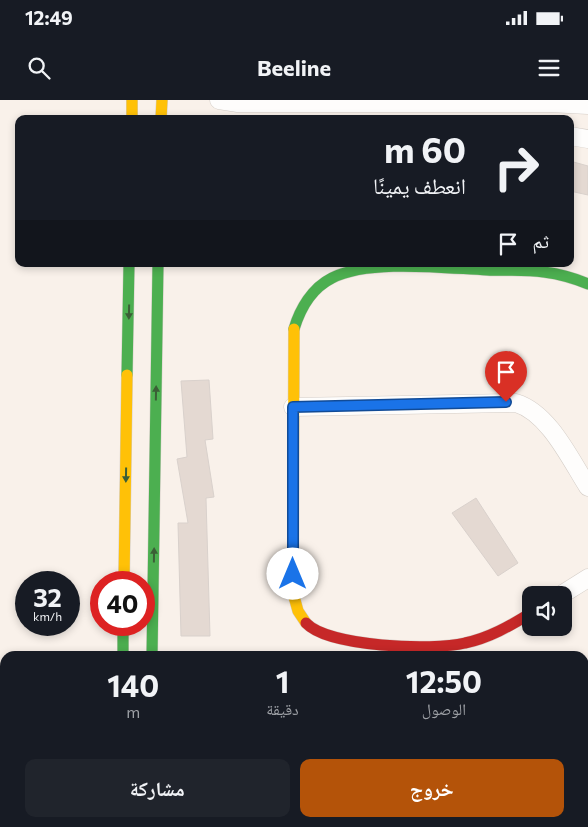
<!DOCTYPE html>
<html lang="ar">
<head>
<meta charset="utf-8">
<style>
	body { margin:0; font-family:Commissioner,"Noto Naskh Arabic",sans-serif; background:#20242c; color:#f1f3f6; direction:rtl; height:100vh; display:flex; flex-direction:column; font-size:19px; white-space:nowrap }
	* { box-sizing:border-box; margin:0 }
	p { font-size:16px; color:#9ea1a6 }
	.icon { flex:none; width:28px; height:28px; fill:none; stroke:currentColor; stroke-width:2; stroke-linecap:round; stroke-linejoin:round }
	.map { position:relative; flex:1; overflow:hidden; direction:ltr }
	.side { position:absolute; left:0px; top:551px; width:589px; height:176px; display:flex; flex-direction:column; background:#171b24; border-radius:15px 15px 0 0; box-shadow:0 2px 8px #0003; direction:rtl }
	.side>* { flex:none }
	.guide { position:absolute; left:15px; top:15px; width:559px; height:152px; border-radius:10px; box-shadow:0 2px 8px #0003; direction:rtl; background:#171b24; color:#f1f3f6; overflow:hidden }
	.buttons { position:absolute; left:522px; top:486px; display:grid; gap:10px }
	.buttons a { display:grid; place-items:center; width:50px; height:50px; border-radius:10px; background:#171b24; box-shadow:0 2px 8px #0003; font-size:25px }
	.speed { position:absolute; left:15px; top:471px; display:flex; gap:10px; font-size:25px; font-weight:700; text-align:center }
	.speed>* { display:grid; place-content:center; width:65px; height:65px; border-radius:50%; background:#171b24; box-shadow:0 2px 8px #0003; line-height:1 }
	.speed small { font-size:12px; font-weight:400 }
	.speed .limit { border:8px solid #d22; background:#fff; color:#111 }
	.pin { position:absolute; display:grid; place-items:center; width:42px; height:42px; color:#fff; margin:-51px -21px; border-radius:50% 50% 50% 0; rotate:-45deg; box-shadow:0 0 5px #0007 }
	.pin .icon { rotate:45deg }
	.me { position:absolute; width:55px; margin:-28px; rotate:0deg; stroke-linejoin:round; filter:drop-shadow(0 0 4px #0008) }
	.turn { display:flex; align-items:center; gap:18px; height:105px; padding:0 25px; font-size:22px }
	.turn .icon { width:65px; height:65px; stroke-width:2.5 }
	.turn b { display:block; font-size:35px; line-height:42px }
	.then { display:flex; align-items:center; height:48px; padding:0 25px; background:#0003; gap:10px; font-size:19px }
	.eta { display:flex; justify-content:space-evenly; align-items:center; height:85px; text-align:center }
	.eta b { font-size:30px; font-weight:700; line-height:35px }
	.primary-button { display:flex; gap:10px; margin-top:auto; padding:10px 25px }
	.primary-button a { flex:1; height:58px; border-radius:10px; background:#b45309; color:#fff; font-size:20px; font-weight:700; line-height:58px; text-align:center }
	.primary-button a+a { background:#20242c; color:#f1f3f6 }
	.status { display:flex; justify-content:space-between; align-items:center; height:35px; padding:0 25px; background:#171b24; direction:ltr }
	.status svg { height:14px; fill:currentColor }
	header { display:flex; justify-content:space-between; align-items:center; height:65px; padding:0 25px; background:#171b24; font-size:22px; font-weight:700 }
	.map>svg:first-child { display:block }
</style>
</head>
<body>
<div class="status"><b>12:49</b><svg viewBox="0 0 49 12"><path d="M0 12V9h3v3zM5 12V6h3v6zM10 12V3h3v9zM15 12V0h3v12zM26 1h20v11H26zM47 4h2v5h-2z"/></svg></div>
<header><svg class="icon" aria-label="menu" viewBox="0 0 24 24"><path d="M4 6h16M4 12h16M4 18h16"/></svg>Beeline<svg class="icon" aria-label="search" viewBox="0 0 24 24"><circle cx="10" cy="10" r="6"/><path d="M15 15l6 6"/></svg></header>
<div class="map">
<svg width="588" height="727" viewBox="0 0 588 727">
	<rect width="100%" height="100%" fill="#f9f1ea"/>
	<path fill="#e4d9d2" stroke="#d9d1cc" d="M570 61 588 66V95L570 91Z
		M209 280 213 339 205 340 214 397 206 398 210 536H181L178 423H188L177 359 187 357 181 281Z
		M476 398 518 463 498 476 452 413Z"/>
	<g fill="none" stroke-linecap="round" stroke-linejoin="round">
		<defs>
			<path id="street" d="M219 0 238 3H549L588 5
				M570 36 588 39
				M293 307 516 303C549 313 570 359 588 387
				M561 495 588 478
				M584 666 588 668
				M558 722 573 727
				M290 727V722
				M576 727 588 724"/>
			<path id="fast" d="M294 229C300 209 312 188 332 178 369 159 444 168 487 170 506 171 525 169 544 172 559 174 574 178 588 184
				M127 275 129 164
				M123 525V556
				M152 556 158 164
				M120 722V727
				M149 722V727"/>
			<path id="slow" d="M132 0V19
				M161 19 162 0
				M294 229 293 493 298 511 306 523
				M124 482 127 275
				M0 696H5
				M82 722 89 727"/>
			<path id="jam" d="M306 523C328 547 433 551 465 543 489 538 510 526 531 513
				M0 668H5"/>
		</defs>
		<use href="#street" stroke="#d4cdc7" stroke-width="19"/>
		<use href="#fast" stroke="#d4cdc7" stroke-width="12"/>
		<use href="#slow" stroke="#d4cdc7" stroke-width="12"/>
		<use href="#jam" stroke="#d4cdc7" stroke-width="12"/>
		<use href="#street" stroke="#fefdfc" stroke-width="18"/>
		<use href="#fast" stroke="#4caf50" stroke-width="11"/>
		<use href="#slow" stroke="#ffc107" stroke-width="11"/>
		<use href="#jam" stroke="#c62828" stroke-width="11"/>
	</g>
	<defs><path id="oneway-solid" d="M-6-.8H1V-3.2L6.5 0L1 3.2V.8H-6Z" transform="scale(1.25)"/></defs>
	<g fill="#3b5f36">
		<use href="#oneway-solid" transform="translate(129 212) rotate(91)"/>
		<use href="#oneway-solid" transform="translate(156 293) rotate(-89)"/>
		<use href="#oneway-solid" transform="translate(126 375) rotate(91)"/>
		<use href="#oneway-solid" transform="translate(154 455) rotate(-89)"/>
	</g>
	<g fill="none" stroke-linecap="round" stroke-linejoin="round">
		<defs>
			<path id="route" d="M293 474V307L506 302"/>
		</defs>
		<use href="#route" stroke="#114b97" stroke-width="12"/>
		<use href="#route" stroke="#1a73e8" stroke-width="9"/>
	</g>
</svg>
<div class="buttons">
<a><svg class="icon" aria-label="sound" viewBox="0 0 24 24"><path d="M4 9h4l5-4v14l-5-4H4zM17 9q2 3 0 6"/></svg></a>
</div>
<div class="speed"><div>32<small>km/h</small></div><div class="limit">40</div></div>
<div class="pin" style="left:506px;top:302px;background:#d93025"><svg class="icon" aria-label="arrive" viewBox="0 0 24 24"><path d="M6 21V4h12l-3 4 3 4H6"/></svg></div>
<svg class="me" style="left:293px;top:474px" viewBox="-20 -20 40 40"><circle r="19" fill="#fff"/><path d="M0-13L10 11 0 6-10 11z" fill="#1a73e8"/></svg>
<div class="guide">
<div class="turn"><svg class="icon" aria-label="right" viewBox="0 0 24 24"><path d="M7 20v-9h11M14 6l5 5-5 5"/></svg><div><b>60 m</b>انعطف يمينًا</div></div>
<div class="then">ثم<svg class="icon" aria-label="arrive" viewBox="0 0 24 24"><path d="M6 21V4h12l-3 4 3 4H6"/></svg></div>
</div>
<section class="side">
<div class="eta">
<div><b>12:50</b><p>الوصول</p></div>
<div><b>1</b><p>دقيقة</p></div>
<div><b>140</b><p>m</p></div>
</div>
<div class="primary-button"><a>خروج</a><a>مشاركة</a></div>
</section>
</div>
</body>
</html>
